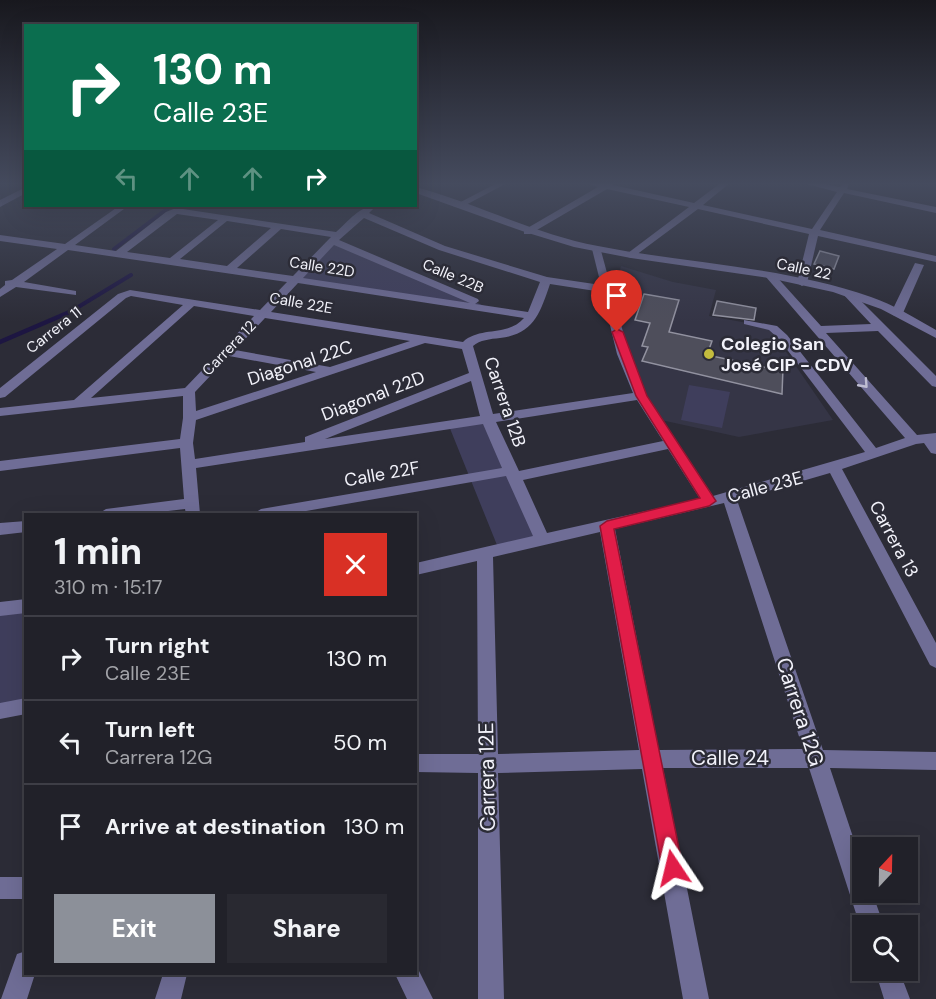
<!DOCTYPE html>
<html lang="en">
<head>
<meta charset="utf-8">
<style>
	body { margin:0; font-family:"DM Sans",sans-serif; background:#292931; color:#f1f3f6; height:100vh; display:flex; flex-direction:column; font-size:22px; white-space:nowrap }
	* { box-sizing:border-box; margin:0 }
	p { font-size:20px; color:#a2a3a8 }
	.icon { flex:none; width:33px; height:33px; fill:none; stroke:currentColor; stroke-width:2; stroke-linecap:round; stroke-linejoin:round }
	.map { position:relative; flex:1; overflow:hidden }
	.details { position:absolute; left:24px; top:513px; width:393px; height:462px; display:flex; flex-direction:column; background:#212129; border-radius:0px; box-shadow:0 6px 24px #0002,0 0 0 2px #3e3e46 }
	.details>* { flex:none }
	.top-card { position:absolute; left:24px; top:24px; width:393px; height:183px; border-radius:0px; box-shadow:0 6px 24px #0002,0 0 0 2px #3e3e46; background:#0b6e4f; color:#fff; overflow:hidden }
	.needle { width:39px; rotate:22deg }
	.buttons { position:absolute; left:852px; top:837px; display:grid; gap:12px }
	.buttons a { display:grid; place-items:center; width:66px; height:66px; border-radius:0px; background:#212129; box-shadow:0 6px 24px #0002,0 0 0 2px #3e3e46; font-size:30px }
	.pin { position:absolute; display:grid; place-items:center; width:51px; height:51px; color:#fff; margin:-62px -26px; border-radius:50% 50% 50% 0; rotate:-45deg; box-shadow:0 0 6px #0007 }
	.pin .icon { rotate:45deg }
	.me { position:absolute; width:66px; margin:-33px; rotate:350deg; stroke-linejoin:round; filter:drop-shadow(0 0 4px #0008) }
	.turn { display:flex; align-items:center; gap:21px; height:126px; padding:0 30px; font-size:27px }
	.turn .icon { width:78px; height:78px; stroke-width:2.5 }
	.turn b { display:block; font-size:42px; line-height:51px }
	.lanes { display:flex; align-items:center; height:57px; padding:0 30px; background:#0003; justify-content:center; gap:30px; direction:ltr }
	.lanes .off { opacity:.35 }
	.round { display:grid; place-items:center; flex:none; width:63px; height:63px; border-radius:0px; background:#292931 }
	.overview { display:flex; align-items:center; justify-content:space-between; height:102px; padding:0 30px }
	h1 { font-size:36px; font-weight:800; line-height:45px }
	.button { display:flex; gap:12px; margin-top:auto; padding:12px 30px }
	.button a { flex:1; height:69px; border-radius:0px; background:#8c9099; color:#fff; font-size:24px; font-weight:800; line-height:69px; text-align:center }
	.button a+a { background:#292931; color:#f1f3f6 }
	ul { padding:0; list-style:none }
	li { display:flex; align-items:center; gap:18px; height:84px; padding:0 30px; border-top:2px solid #3e3e46 }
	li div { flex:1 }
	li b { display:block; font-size:22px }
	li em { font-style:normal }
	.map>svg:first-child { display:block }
</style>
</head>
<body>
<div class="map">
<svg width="936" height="999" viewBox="0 0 936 999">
	<rect width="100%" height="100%" fill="#2c2c37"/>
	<path fill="#353546" d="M621 266 673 282 716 290 709 316 769 327 833 420 739 437 661 420 639 381 612 303Z"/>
	<path fill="#3f3e5c" d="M333 241 496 311 295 280Z
		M689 385 730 392 722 428 681 420Z
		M488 419 542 540 499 550 449 426Z
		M25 606V703L0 707V609Z"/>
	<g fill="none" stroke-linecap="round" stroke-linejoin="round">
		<path stroke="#1d1642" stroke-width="4" d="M114 249 171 206
			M70 312 131 275"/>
		<path stroke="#1d1642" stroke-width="4.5" d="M0 342 72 311"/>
	</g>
	<path fill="#4e4e5b" stroke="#9292a0" stroke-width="1.5" d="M820 251 839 256 834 269 814 264Z
		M644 294 679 300 669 332 712 341 707 355 764 367 783 368 782 394 642 361 648 347 642 346 650 323 635 320Z
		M717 301 756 308 754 320 713 315Z"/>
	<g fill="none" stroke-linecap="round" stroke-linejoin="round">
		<path fill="#6f6d96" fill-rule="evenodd" d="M499 182H509L460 208 453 206Z
			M585 182H613V185L694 203 722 182H731L703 205 812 229 837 192 799 182H814L840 187 844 182H850L847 189 936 207V213L844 193 820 230 936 256V262L818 236 807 283 802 286 797 283 809 234 698 209 632 258 628 257V253L689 207 607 189 530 234H524V230L598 187Z
			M26 187V193L0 207V200Z
			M119 206H128L75 245 116 251 166 212 176 208 336 232C349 221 359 206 376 206L369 213 445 246 547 277 601 285 592 249 600 247 629 354 647 396 713 496 865 452 779 339 769 330 744 324V320L777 326 787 335 876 448 905 438 766 277 775 275 821 326 871 324 842 293 851 291 936 376V387L932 386 878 331 826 333 917 435 936 433V454L931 453 924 443 916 444 842 469 936 643V668L930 665 830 473 737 500 823 750 936 752V770L830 768 862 864V892H872L884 926H862V932L809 768H663L709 999H683L642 769 498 773 504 999H478V773L416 772V754H478L477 561 416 575V563L533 536 506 476 289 514H253L261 509 502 468 483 424 196 468 200 514H186L185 509 143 514H98L106 509 184 499 180 448 0 471V461L180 439 183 418V396L0 416V408L74 400 183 305 131 296 126 298 5 397 0 398V388L118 294 130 290 260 310 287 282 68 250 24 282 76 291V295L16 287 0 297V289L5 285V281L12 280 57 249 0 241V235L65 244ZM177 214 218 220 170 258 127 252ZM364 218 439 250 540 282 528 312 475 304 479 301 478 299 339 240ZM227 221 271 228 227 266 180 259ZM281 229 331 237 293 276 237 268ZM334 245 470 303 303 278ZM298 283 524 318C508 337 480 326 463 342L271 312ZM550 284 602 292 617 354 633 393 493 414 473 346C480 340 490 339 500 338 534 334 540 313 550 284ZM194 306 254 316 185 388 91 398ZM265 318 410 341 330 367 235 350ZM425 343 462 349 469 373 305 437V442L195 459 193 443 196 420ZM229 356 316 372 196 411 195 392ZM471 381 480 416 325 439ZM637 400 663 441 519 471 496 422ZM668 449 700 499 547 533 523 480ZM724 503 803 749 659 750 615 529ZM600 532 639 750 498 754 493 557Z
			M915 263 924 265 903 313 897 316 893 315 891 313Z
			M26 521V532L0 535V523Z
			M26 599V613L0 616V602Z
			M26 698V714L0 719V703Z
			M0 877H26V899H0Z
			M26 951V974H35L27 999H1L17 954Z
			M416 965 433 999H407L395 974H416Z
			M875 970H899L910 999H884Z
			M163 974H187L181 999H155Z"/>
		<path fill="#6f6d96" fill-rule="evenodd" d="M416 187C478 204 535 234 598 246 689 264 783 266 871 297 894 305 915 318 936 330V338L881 309 833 292 769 278 631 258 574 247 525 232 416 193Z"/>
	</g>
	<defs><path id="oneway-chevron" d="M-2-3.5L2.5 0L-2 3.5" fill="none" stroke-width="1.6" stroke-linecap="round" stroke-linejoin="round" transform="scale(1.5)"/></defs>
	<use stroke="#bebdd2" href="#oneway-chevron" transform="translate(864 384) rotate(48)"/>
	<linearGradient id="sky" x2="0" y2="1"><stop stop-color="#18181e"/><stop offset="0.57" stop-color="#454b5e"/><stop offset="1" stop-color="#454b5e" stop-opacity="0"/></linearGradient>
	<rect width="936" height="322" fill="url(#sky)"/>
	<path fill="#e11d48" stroke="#92132f" stroke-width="1.5" d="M617 329 623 332 647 396 716 501 709 506 614 529 683 868 680 875 673 878 665 875 662 868 600 526 607 521 700 498 636 396 612 332Z"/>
	<circle fill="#c4bc3e" stroke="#2c2c37" stroke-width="2" cx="709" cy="354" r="6"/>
	<g text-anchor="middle" stroke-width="5" stroke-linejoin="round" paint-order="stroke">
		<g font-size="15" fill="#f2f2fa" stroke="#2c2c37">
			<text transform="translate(322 267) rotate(9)" y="5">Calle 22D</text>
			<text transform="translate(804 269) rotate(12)" y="5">Calle 22</text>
			<text transform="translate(453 276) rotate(23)" y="5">Calle 22B</text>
			<text transform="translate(301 303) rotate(10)" y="5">Calle 22E</text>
			<text transform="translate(54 330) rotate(-38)" y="5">Carrera 11</text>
			<text transform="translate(229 348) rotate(-46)" y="5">Carrera 12</text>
		</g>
		<g font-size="18" font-weight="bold" fill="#f2f2fa" stroke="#2c2c37" text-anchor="start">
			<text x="721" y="350">Colegio San<tspan x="721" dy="21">José CIP - CDV</tspan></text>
		</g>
		<g font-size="18" fill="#f2f2fa" stroke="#2c2c37">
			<text transform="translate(300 363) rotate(-18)" y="6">Diagonal 22C</text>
			<text transform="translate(373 396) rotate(-21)" y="6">Diagonal 22D</text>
			<text transform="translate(505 402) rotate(71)" y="6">Carrera 12B</text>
			<text transform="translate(382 474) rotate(-10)" y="6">Calle 22F</text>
			<text transform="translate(765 487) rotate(-15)" y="6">Calle 23E</text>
			<text transform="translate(894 539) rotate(62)" y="6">Carrera 13</text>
		</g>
		<g font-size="21" fill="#f2f2fa" stroke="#2c2c37">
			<text transform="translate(800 712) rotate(72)" y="7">Carrera 12G</text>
			<text x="730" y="765">Calle 24</text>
			<text transform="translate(487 777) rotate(-91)" y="7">Carrera 12E</text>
		</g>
	</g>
</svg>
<div class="buttons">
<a><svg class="needle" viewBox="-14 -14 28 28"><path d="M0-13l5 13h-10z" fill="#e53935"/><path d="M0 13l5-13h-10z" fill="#a2a3a8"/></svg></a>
<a><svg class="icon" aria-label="search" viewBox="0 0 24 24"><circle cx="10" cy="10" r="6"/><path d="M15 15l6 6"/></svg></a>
</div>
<div class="pin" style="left:617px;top:332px;background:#d93025"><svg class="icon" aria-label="arrive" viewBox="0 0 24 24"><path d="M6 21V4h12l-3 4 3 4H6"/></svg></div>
<svg class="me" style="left:673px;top:868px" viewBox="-20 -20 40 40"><path d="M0-17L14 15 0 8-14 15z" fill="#e11d48" stroke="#fff" stroke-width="4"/></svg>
<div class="top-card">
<div class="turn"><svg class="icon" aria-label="right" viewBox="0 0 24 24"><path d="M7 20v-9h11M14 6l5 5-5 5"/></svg><div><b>130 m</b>Calle 23E</div></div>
<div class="lanes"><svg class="icon off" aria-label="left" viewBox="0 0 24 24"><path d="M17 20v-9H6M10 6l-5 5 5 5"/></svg><svg class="icon off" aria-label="ahead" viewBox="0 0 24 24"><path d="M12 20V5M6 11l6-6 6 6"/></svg><svg class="icon off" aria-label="ahead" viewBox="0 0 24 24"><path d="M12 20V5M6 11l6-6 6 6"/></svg><svg class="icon" aria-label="right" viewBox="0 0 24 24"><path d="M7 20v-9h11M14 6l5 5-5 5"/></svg></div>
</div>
<section class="details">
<div class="overview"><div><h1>1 min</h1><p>310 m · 15:17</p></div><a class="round" style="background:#d93025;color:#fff"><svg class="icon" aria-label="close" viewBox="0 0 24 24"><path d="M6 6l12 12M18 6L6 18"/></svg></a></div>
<ul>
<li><svg class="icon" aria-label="right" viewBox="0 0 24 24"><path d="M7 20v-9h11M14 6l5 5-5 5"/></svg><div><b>Turn right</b><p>Calle 23E</p></div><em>130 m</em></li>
<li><svg class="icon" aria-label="left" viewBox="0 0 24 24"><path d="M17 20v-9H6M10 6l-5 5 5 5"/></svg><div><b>Turn left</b><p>Carrera 12G</p></div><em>50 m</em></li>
<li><svg class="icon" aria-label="arrive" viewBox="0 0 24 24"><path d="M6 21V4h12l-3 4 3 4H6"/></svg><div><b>Arrive at destination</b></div><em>130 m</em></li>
</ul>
<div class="button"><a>Exit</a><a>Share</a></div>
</section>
</div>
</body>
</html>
